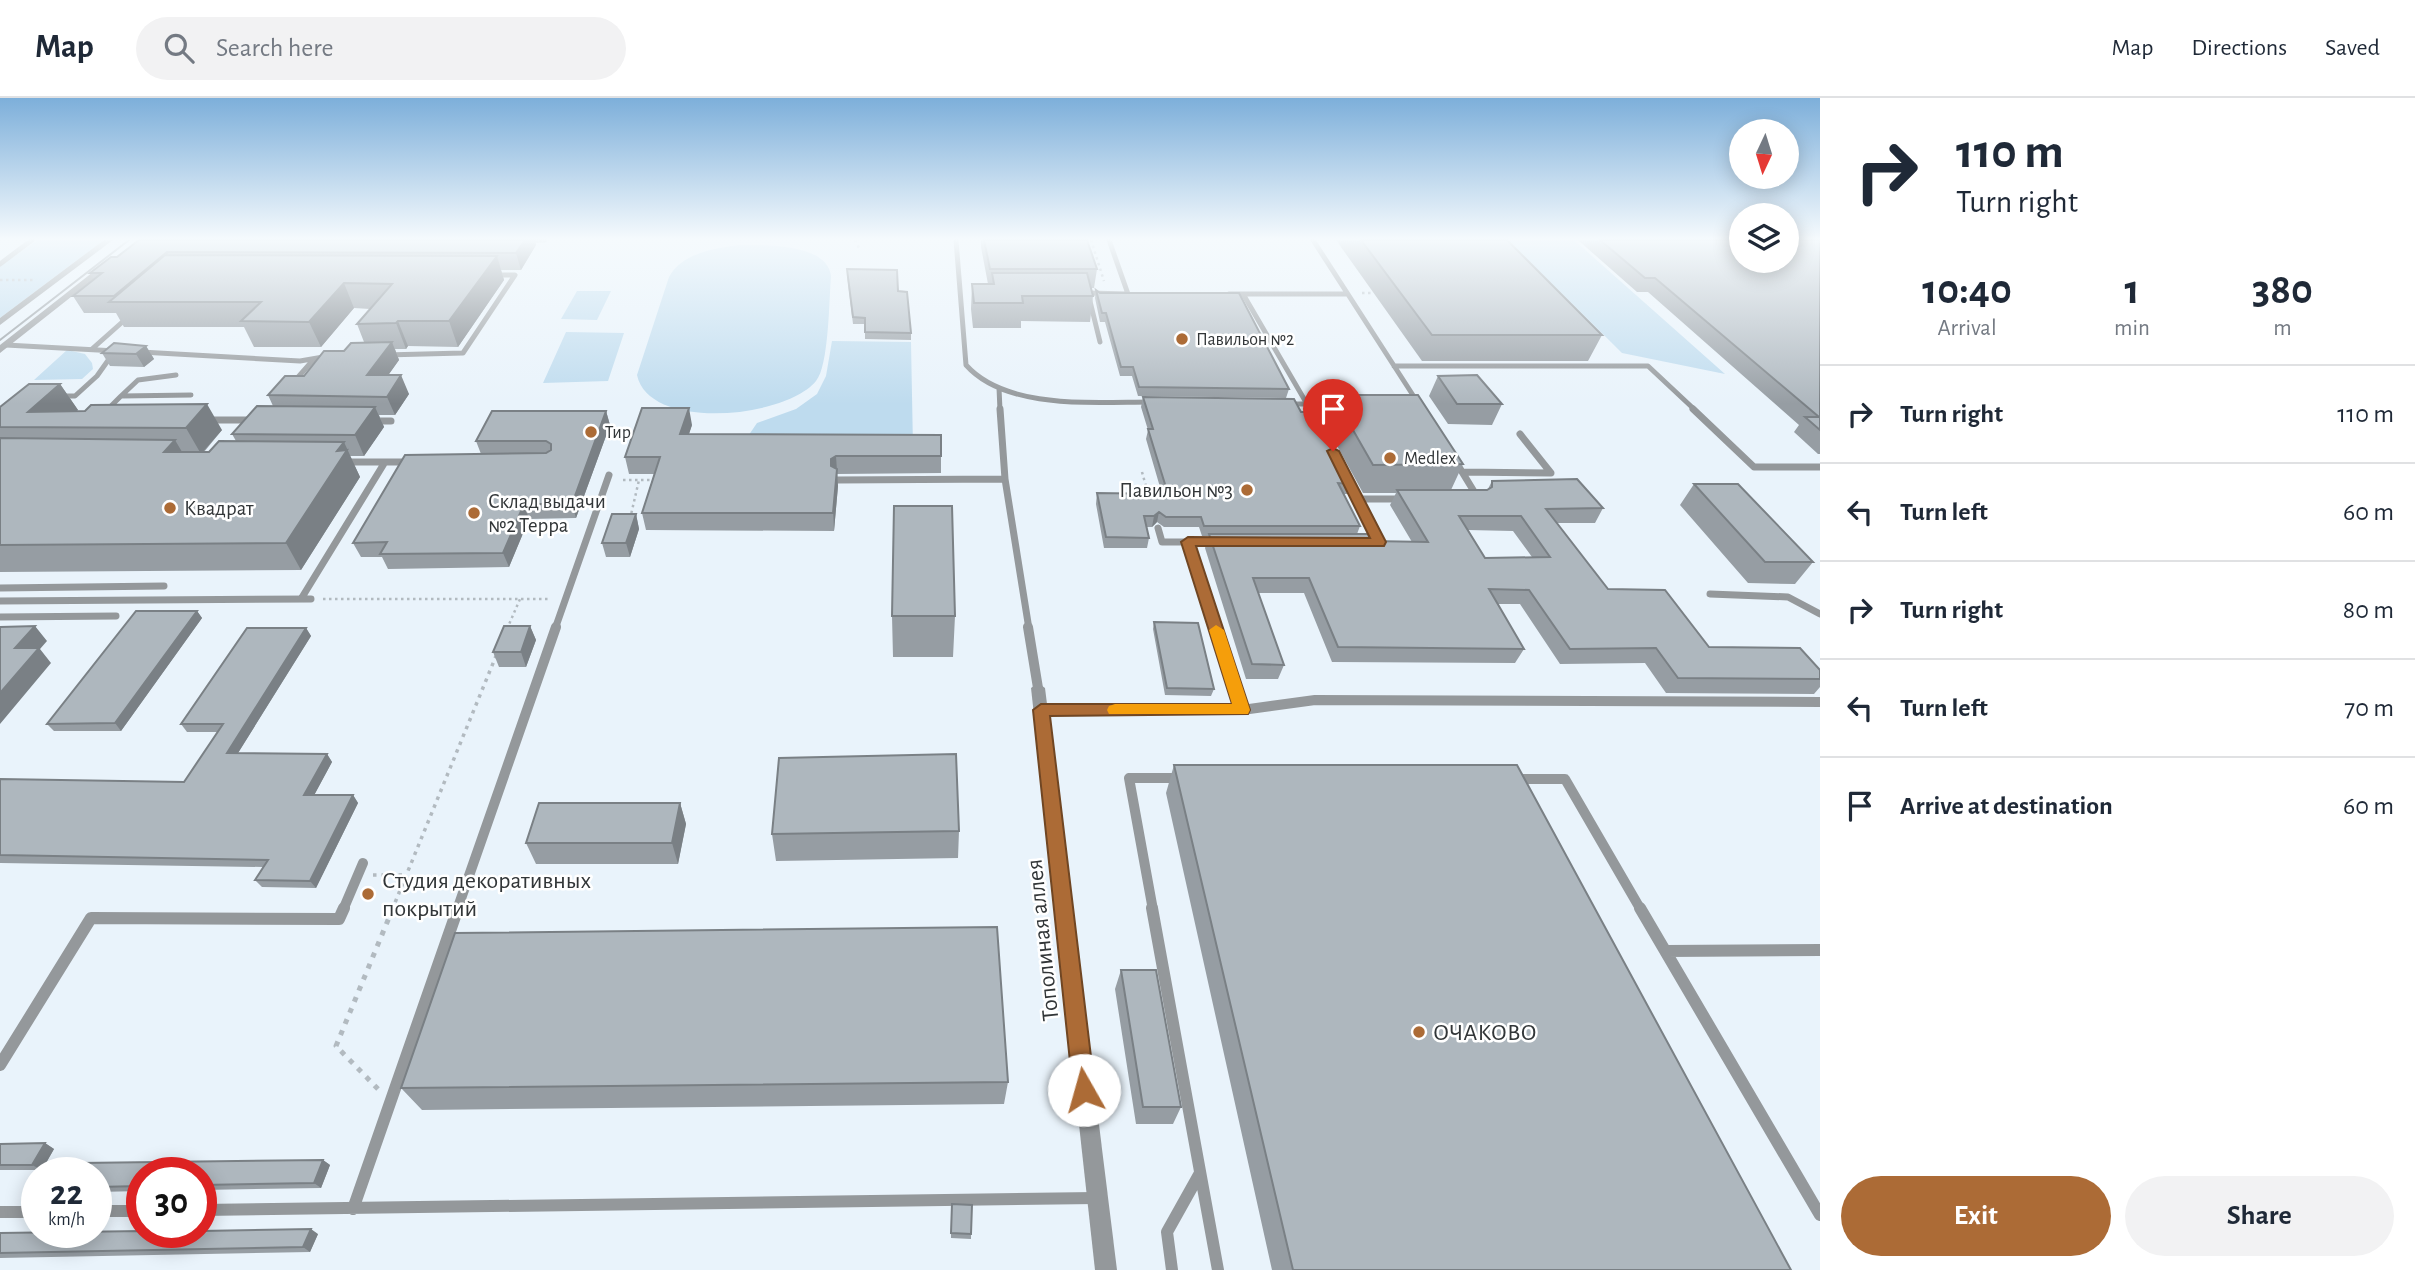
<!DOCTYPE html>
<html lang="en">
<head>
<meta charset="utf-8">
<style>
	body { margin:0; font-family:"Alegreya Sans",sans-serif; background:#f2f2f3; color:#1f2937; height:100vh; display:flex; flex-direction:column; font-size:26px; white-space:nowrap }
	* { box-sizing:border-box; margin:0 }
	p { font-size:23px; color:#747a83 }
	.icon { flex:none; width:38px; height:38px; fill:none; stroke:currentColor; stroke-width:2; stroke-linecap:round; stroke-linejoin:round }
	.map { position:relative; flex:1; overflow:hidden }
	.details { display:flex; flex-direction:column; background:#fff; width:595px }
	.details>* { flex:none }
	.guide { background:#fff; color:#1f2937; overflow:hidden }
	.needle { width:46px; rotate:184deg }
	.buttons { position:absolute; left:1729px; top:21px; display:grid; gap:14px }
	.buttons a { display:grid; place-items:center; width:70px; height:70px; border-radius:50%; background:#fff; box-shadow:0 4px 18px #0003; font-size:35px }
	.speed { position:absolute; left:21px; top:1059px; display:flex; gap:14px; font-size:35px; font-weight:700; text-align:center }
	.speed>* { display:grid; place-content:center; width:91px; height:91px; border-radius:50%; background:#fff; box-shadow:0 4px 18px #0003; line-height:1 }
	.speed small { font-size:18px; font-weight:400 }
	.speed .limit { border:10px solid #d22; background:#fff; color:#111 }
	.pin { position:absolute; display:grid; place-items:center; width:60px; height:60px; color:#fff; margin:-72px -30px; border-radius:50% 50% 50% 0; rotate:-45deg; box-shadow:0 0 7px #0007 }
	.pin .icon { rotate:45deg }
	.me { position:absolute; width:77px; margin:-38px; rotate:353deg; stroke-linejoin:round; filter:drop-shadow(0 0 5px #0008) }
	.turn { display:flex; align-items:center; gap:24px; height:147px; padding:0 21px; font-size:32px }
	.turn .icon { width:91px; height:91px; stroke-width:2.5 }
	.turn b { display:block; font-size:49px; line-height:60px }
	.eta { display:flex; justify-content:space-evenly; align-items:center; height:119px; text-align:center }
	.eta b { font-size:42px; font-weight:600; line-height:49px }
	.cta { display:flex; gap:14px; margin-top:auto; padding:14px 21px }
	.cta a { flex:1; height:80px; border-radius:42px; background:#ac6b36; color:#fff; font-size:28px; font-weight:600; line-height:80px; text-align:center }
	.cta a+a { background:#f2f2f3; color:#1f2937 }
	ul { padding:0; list-style:none }
	li { display:flex; align-items:center; gap:21px; height:98px; padding:0 21px; border-top:2px solid #e0e1e3 }
	li div { flex:1 }
	li b { display:block; font-size:26px }
	li em { font-style:normal }
	header { display:flex; align-items:center; gap:42px; box-sizing:border-box; height:98px; padding:0 35px; background:#fff; border-bottom:2px solid #e0e1e3 }
	header strong { font-size:33px }
	nav { display:flex; gap:38px; margin-inline-start:auto; font-size:24px }
	.search { width:490px; height:63px; background:#f2f2f3; display:flex; align-items:center; gap:18px; box-sizing:border-box; padding:0 24px; border-radius:38px; color:#747a83; font-size:26px }
	main { display:flex; flex:1; min-height:0 }
	.map>svg:first-child { display:block }
</style>
</head>
<body>
<header>
<strong>Map</strong>
<div class="search"><svg class="icon" aria-label="search" viewBox="0 0 24 24"><circle cx="10" cy="10" r="6"/><path d="M15 15l6 6"/></svg>Search here</div>
<nav><a>Map</a><a>Directions</a><a>Saved</a></nav>
</header>
<main>
<div class="map">
<svg width="1820" height="1172" viewBox="0 0 1820 1172">
	<rect width="100%" height="100%" fill="#e9f3fb"/>
	<path fill="#bedbee" d="M38 142H104L0 220V168Z
		M1508 142H1574L1725 276 1622 255Z
		M740 147C765 147 827 145 831 178 829 201 829 268 816 283 786 320 649 334 637 277L669 179C682 155 715 150 740 147Z
		M577 193H611L597 222 561 221Z
		M566 234 624 235 608 283 543 285Z
		M832 243 911 244 913 350H740L757 325 796 311 817 296 826 278Z
		M67 252 85 256 92 265 93 271 82 281 34 282Z"/>
	<g fill="none" stroke-linecap="round" stroke-linejoin="round">
		<path stroke="#b2bac0" stroke-width="2.5" stroke-dasharray="2.5 3.5" stroke-linecap="butt" d="M855 142 860 152
			M1091 142 1104 183
			M0 182H33
			M1362 195H1374
			M1142 374 1149 399
			M623 382H654
			M630 421 639 382
			M323 501H550
			M507 531 520 501"/>
		<path stroke="#b2bac0" stroke-width="3.5" stroke-dasharray="3.5 5" stroke-linecap="butt" d="M373 777H406
			M392 812 496 558"/>
		<path stroke="#b2bac0" stroke-width="5" stroke-dasharray="5 7" stroke-linecap="butt" d="M378 991 336 948 393 810"/>
		<path stroke="#94989b" stroke-width="5" d="M956 142 966 267C1006 312 1094 304 1150 304
			M1313 142 1418 305
			M526 143 545 142
			M0 166 32 142
			M1229 196H1347
			M1243 196 1307 306
			M1100 244 1088 195 1128 196 1109 142
			M6 247 116 253
			M92 251 128 219
			M141 254 300 263 329 258
			M385 257 463 255 515 177H493
			M1394 268H1648L1695 312
			M292 286 314 261
			M999 290 1000 312
			M57 298H75L97 278 114 254
			M121 298 138 282 176 277
			M1287 306H1307L1311 312
			M107 312 121 298 191 297"/>
		<path stroke="#94989b" stroke-width="7" d="M1000 311 1005 381 1029 531
			M1310 311 1316 322
			M1693 311 1754 369H1820
			M104 315 108 311
			M207 322H256
			M371 323H391
			M385 364H411
			M1456 364 1478 400
			M1463 374 1551 375 1520 336
			M837 382 1005 381
			M1158 430 1162 444H1219
			M1188 444 1216 531
			M1369 445H1379L1359 401H1405
			M0 490 164 488
			M1710 496 1788 499 1820 516
			M301 501 385 364H341
			M0 503 311 501
			M0 519 116 518
			M555 531 609 377"/>
		<path stroke="#94989b" stroke-width="10" d="M1028 529 1038 590
			M1041 612H1242L1215 529
			M1242 612 1315 602 1820 604
			M1513 681H1565L1641 812
			M343 812 363 765
			M457 812 556 529
			M1153 812 1129 680H1181"/>
		<path stroke="#94989b" stroke-width="12" d="M1152 810 1218 1172
			M1640 810 1820 1117
			M1666 853 1820 852
			M0 967 91 820 339 821 344 810
			M353 1111 458 810
			M201 1112 1096 1100
			M96 1113H142
			M0 1114H37
			M1172 1172 1167 1134 1200 1075"/>
		<path fill="#94989b" fill-rule="evenodd" d="M1038 585 1045 590 1117 1172H1095L1031 590Z"/>
		<path fill="#94989b" fill-rule="evenodd" d="M104 142H113L0 227V220Z
			M102 167 109 169 0 255V247Z"/>
		<path stroke="#91989d" stroke-width="2" d="M0 242 129 142"/>
	</g>
	<path fill="#969da3" fill-rule="evenodd" d="M139 142H535L536 147 521 172H501L504 182 458 249 408 248 406 251H395L399 262 388 277 409 296 395 317H379L384 329 364 358H350L360 379 301 472 0 474V329L60 286 78 312 76 313 222 332 204 354H209L236 343 232 336 273 308 268 297 304 278 344 253 364 244 357 226 370 211 354 210 321 249H254L244 229H124L116 215H84L73 198 94 182 90 175 117 159Z
		M981 142H1087L1097 171 1094 190H1091L1093 198 1090 224 1021 223V230H973L971 211 972 186H988L981 149Z
		M1336 142H1507L1602 237 1588 263H1422Z
		M1578 142H1820V356H1818L1794 334 1799 327 1648 194H1637Z
		M847 177 911 235V242L865 241V226H853Z
		M1096 192 1100 195 1289 291 1286 300 1138 298 1132 278H1120L1105 224H1100L1095 200Z
		M146 248 154 261 144 269 110 268 102 255Z
		M1438 278 1502 306 1492 327 1448 326 1429 298Z
		M1333 297 1463 366 1451 392 1488 391 1492 383 1603 410 1595 425H1557L1608 491 1709 549 1820 572V589L1814 596 1666 595 1645 565 1560 566 1520 506H1498L1524 551 1515 565 1332 564 1304 495H1258L1284 567 1278 581H1246L1205 450 1209 438H1202L1199 429H1164L1157 424 1152 429H1146L1149 440 1147 450H1104L1096 406 1097 395 1162 396 1146 341 1148 332 1141 309 1143 299 1301 314 1353 386 1349 396H1343L1360 428 1357 436 1371 443 1412 444 1390 407 1396 395H1363L1324 324ZM1468 432 1513 433 1532 459 1485 460Z
		M606 313 610 327 576 420 529 421 509 469 388 471 382 459H361L353 445 481 356 476 343Z
		M692 327 689 336 941 358V375L837 376 838 388 834 433 646 432 642 415 654 376H629L625 359Z
		M1694 386 1813 464 1795 486 1748 485 1680 407Z
		M636 416 639 431 630 459H606L602 445Z
		M197 513 202 520 121 633H54L47 626Z
		M892 518H955L953 559H893Z
		M1154 524 1214 591 1211 598 1165 597 1153 531Z
		M530 528 536 542 526 569H499L493 554Z
		M306 530 311 538 238 655 327 656 332 664 314 697H353L358 705 316 790 262 789 255 782 263 769 0 765V681L184 684 218 634H187L181 626Z
		M1174 667 1791 1172H1272L1166 695Z
		M680 705 686 726 678 766H536L526 745Z
		M959 733 958 760 776 763 772 736Z
		M1121 872 1181 1009 1173 1026H1136L1115 891Z
		M1008 984 1004 1006 422 1012 401 990Z
		M45 1045 54 1051 42 1072H0V1046Z
		M323 1062 330 1067 321 1090 201 1092V1074H142V1093L96 1094V1074Z
		M951 1111 971 1136V1141L951 1140Z
		M0 1135 318 1136 310 1154 0 1160Z"/>
	<path fill="#7a8085" d="M525 142H535L536 147 521 172 516 155Z
		M167 154 176 171 117 204 114 198Z
		M497 158 504 182 458 249 449 223Z
		M344 185 354 210 321 249 309 224Z
		M398 223 408 248 406 251 396 225Z
		M392 244 399 262 375 296 367 277Z
		M146 248 154 261 144 269 136 256Z
		M401 277 409 296 395 317 387 299Z
		M60 286 78 312 58 329 28 314Z
		M207 306 222 332 201 356 186 330Z
		M375 309 384 329 364 358 355 337Z
		M689 310 692 327 683 353 680 336Z
		M606 313 610 327 576 420 572 406Z
		M175 342 191 369 164 354Z
		M344 344 360 379 301 472 286 445 337 353Z
		M836 358 838 388 834 433 831 361Z
		M524 406 529 421 509 469 503 455Z
		M1159 414 1157 424 1152 429 1154 418Z
		M636 416 639 431 630 459 626 445Z
		M197 513 202 520 121 633 115 625Z
		M35 528 47 543 40 551 51 565 0 626V595L15 550Z
		M530 528 536 542 526 569 521 554Z
		M306 530 311 538 233 663 227 655Z
		M327 656 332 664 310 705 304 697Z
		M353 697 358 705 316 790 310 783Z
		M680 705 686 726 678 766 672 745Z
		M45 1045 54 1051 42 1072 32 1067Z
		M323 1062 330 1067 321 1090 314 1085Z
		M311 1131 318 1136 310 1154 303 1149Z"/>
	<path fill="#aeb7be" stroke="#7a8085" stroke-width="2" fill-rule="evenodd" d="M139 142H525L516 155 167 154 114 198H73L102 175H90L111 159H117Z
		M984 142H1087L1097 171H990Z
		M1361 142H1507L1602 237H1432Z
		M1600 142H1741V163H1787V142H1820V332L1805 319H1819L1655 180H1645Z
		M165 157 497 158 449 223H398L396 225 357 226 392 186 344 185 309 224 241 223 261 204H109Z
		M847 171 897 172 898 193 907 194 911 235 865 234V220L853 219Z
		M992 175H1087L1093 198H1022L1023 205H974L972 186H994Z
		M1096 192 1100 195H1239L1289 291 1139 289 1133 269H1121L1106 215H1102Z
		M392 244 367 277H401L387 299 268 297 285 278H304L324 253H344L351 245Z
		M114 245 146 248 136 256 102 255Z
		M1477 277 1502 306H1457L1438 278Z
		M29 286H60L28 314 85 313 91 307 207 306 186 330 0 329V309Z
		M1333 297H1418L1463 366 1373 367Z
		M1143 299 1294 301 1301 314H1313L1353 386 1338 385 1360 428H1204L1201 419H1166L1159 414 1154 418H1144L1149 440 1106 439 1097 395 1168 396 1148 331H1153Z
		M257 308 375 309 355 337 232 336Z
		M642 310H689L680 336 941 337V358H836L831 361V368L837 371 833 415H642L660 359H625Z
		M492 313H606L572 406H524L503 455 380 456 387 444 353 445 405 357 546 355 551 352V346L546 343H476Z
		M0 340 175 342 164 354H209L219 343 344 344 337 353 347 352 286 445 0 447Z
		M1577 381 1603 410 1546 411 1608 491 1665 492 1709 549 1800 550 1820 572V581L1678 580 1656 550 1570 551 1529 492 1489 491 1524 551 1338 549 1309 480H1253L1284 567 1252 566 1209 436H1368L1371 443 1428 444 1397 392H1487L1492 389V383ZM1459 418H1521L1550 459 1485 460Z
		M1694 386H1738L1813 464H1765Z
		M894 408H952L955 518H892Z
		M612 416H636L626 445H602Z
		M136 513H197L115 625 47 626Z
		M1154 524 1198 525 1214 591 1167 590Z
		M35 528 15 550H39L0 595V529Z
		M504 528H530L521 554H493Z
		M247 530H306L227 655 327 656 304 697H353L310 783 255 782 268 762 0 757V681L184 684 223 626H181Z
		M956 656 959 733 772 736 779 660Z
		M1174 667H1517L1791 1172H1293Z
		M539 705H680L672 745H526Z
		M997 829 1008 984 401 990 455 835Z
		M1121 872H1156L1181 1009H1143Z
		M45 1045 32 1067H0V1046Z
		M323 1062 314 1085 201 1087V1074H142V1088L96 1089V1074H75L80 1065Z
		M952 1106 972 1107 971 1136 951 1135Z
		M311 1131 303 1149 0 1155V1135L142 1133 201 1134V1133Z"/>
	<linearGradient id="sky" x2="0" y2="1"><stop stop-color="#7dafda"/><stop offset="0.46" stop-color="#f5fafd"/><stop offset="1" stop-color="#f5fafd" stop-opacity="0"/></linearGradient>
	<rect width="1820" height="306" fill="url(#sky)"/>
	<path fill="#ac6b36" stroke="#704623" stroke-width="2" d="M1333 350 1339 353 1386 444 1384 448H1196L1250 612 1248 616 1050 618 1095 992 1092 1000 1084 1003 1076 1000 1073 992 1033 612 1041 606H1232L1181 444 1188 439 1370 440 1327 353Z"/>
	<path fill="#f59e0b" d="M1216 527 1224 532 1250 612 1248 616H1109L1107 612 1109 608 1115 606H1232L1209 532Z"/>
	<g fill="#ac6b36" stroke="#fff" stroke-width="2.5">
		<circle cx="1182" cy="241" r="7"/>
		<circle cx="591" cy="334" r="7"/>
		<circle cx="1390" cy="360" r="7"/>
		<circle cx="1247" cy="392" r="7"/>
		<circle cx="170" cy="410" r="7"/>
		<circle cx="474" cy="415" r="7"/>
		<circle cx="368" cy="796" r="7"/>
		<circle cx="1419" cy="934" r="7"/>
	</g>
	<g text-anchor="middle" stroke-width="5" stroke-linejoin="round" paint-order="stroke">
		<g font-size="18" fill="#323638" stroke="#fff" text-anchor="start">
			<text x="1196" y="247">Павильон №2</text>
			<text x="605" y="340">Тир</text>
			<text x="1404" y="366">Medlex</text>
		</g>
		<g font-size="21" fill="#323638" stroke="#fff" text-anchor="start">
			<text x="1233" y="399" text-anchor="end">Павильон №3</text>
			<text x="488" y="410">Склад выдачи<tspan x="488" dy="24">№2 Терра</tspan></text>
			<text x="184" y="417">Квадрат</text>
		</g>
		<g font-size="24" fill="#323638" stroke="#fff" text-anchor="start">
			<text x="382" y="790">Студия декоративных<tspan x="382" dy="28">покрытий</tspan></text>
			<text x="1433" y="942">ОЧАКОВО</text>
		</g>
		<g font-size="24" fill="#323638" stroke="#fff">
			<text transform="translate(1042 842) rotate(-96)" y="8">Тополиная аллея</text>
		</g>
	</g>
</svg>
<div class="buttons">
<a><svg class="needle" viewBox="-14 -14 28 28"><path d="M0-13l5 13h-10z" fill="#e53935"/><path d="M0 13l5-13h-10z" fill="#747a83"/></svg></a>
<a><svg class="icon" aria-label="layers" viewBox="0 0 24 24"><path d="M12 4l9 5-9 5-9-5zM3 14l9 5 9-5"/></svg></a>
</div>
<div class="speed"><div>22<small>km/h</small></div><div class="limit">30</div></div>
<div class="pin" style="left:1333px;top:353px;background:#d93025"><svg class="icon" aria-label="arrive" viewBox="0 0 24 24"><path d="M6 21V4h12l-3 4 3 4H6"/></svg></div>
<svg class="me" style="left:1084px;top:992px" viewBox="-20 -20 40 40"><circle r="19" fill="#fff"/><path d="M0-13L10 11 0 6-10 11z" fill="#ac6b36"/></svg>
</div>
<section class="details">
<div class="guide">
<div class="turn"><svg class="icon" aria-label="right" viewBox="0 0 24 24"><path d="M7 20v-9h11M14 6l5 5-5 5"/></svg><div><b>110 m</b>Turn right</div></div>
</div>
<div class="eta">
<div><b>10:40</b><p>Arrival</p></div>
<div><b>1</b><p>min</p></div>
<div><b>380</b><p>m</p></div>
</div>
<ul>
<li><svg class="icon" aria-label="right" viewBox="0 0 24 24"><path d="M7 20v-9h11M14 6l5 5-5 5"/></svg><div><b>Turn right</b></div><em>110 m</em></li>
<li><svg class="icon" aria-label="left" viewBox="0 0 24 24"><path d="M17 20v-9H6M10 6l-5 5 5 5"/></svg><div><b>Turn left</b></div><em>60 m</em></li>
<li><svg class="icon" aria-label="right" viewBox="0 0 24 24"><path d="M7 20v-9h11M14 6l5 5-5 5"/></svg><div><b>Turn right</b></div><em>80 m</em></li>
<li><svg class="icon" aria-label="left" viewBox="0 0 24 24"><path d="M17 20v-9H6M10 6l-5 5 5 5"/></svg><div><b>Turn left</b></div><em>70 m</em></li>
<li><svg class="icon" aria-label="arrive" viewBox="0 0 24 24"><path d="M6 21V4h12l-3 4 3 4H6"/></svg><div><b>Arrive at destination</b></div><em>60 m</em></li>
</ul>
<div class="cta"><a>Exit</a><a>Share</a></div>
</section>
</main>
</body>
</html>
